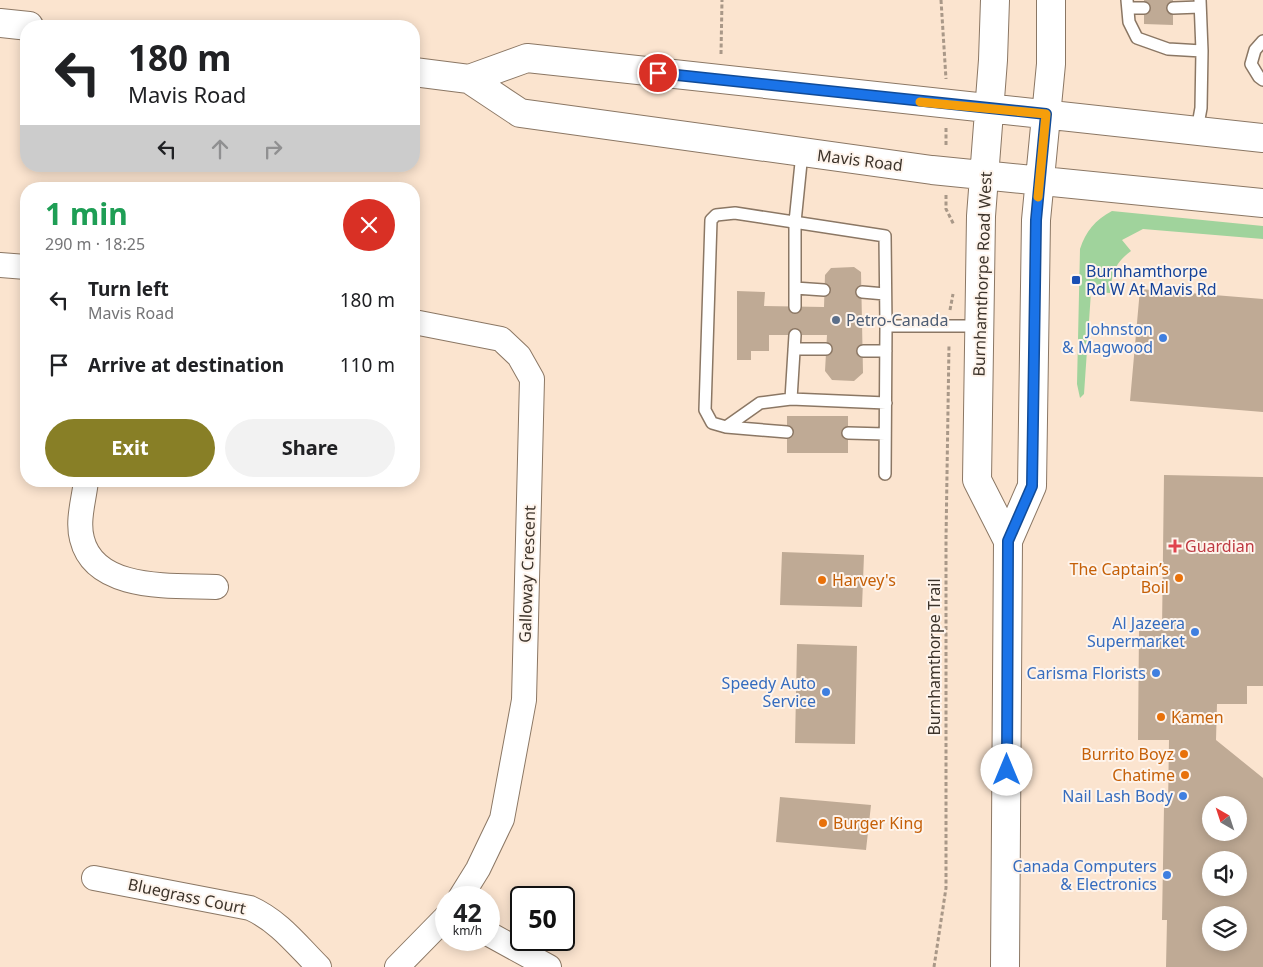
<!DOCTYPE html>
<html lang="en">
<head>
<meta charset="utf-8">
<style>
	body { margin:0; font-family:"Noto Sans",sans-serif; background:#f2f2f2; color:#202124; height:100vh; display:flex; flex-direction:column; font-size:19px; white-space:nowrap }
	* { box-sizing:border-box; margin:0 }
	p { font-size:16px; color:#757577 }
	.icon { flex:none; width:28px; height:28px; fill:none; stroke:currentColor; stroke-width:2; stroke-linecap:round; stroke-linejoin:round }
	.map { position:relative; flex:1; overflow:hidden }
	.side { position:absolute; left:20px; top:182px; width:400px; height:305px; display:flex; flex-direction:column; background:#fff; border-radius:20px; box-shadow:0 2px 12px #0003 }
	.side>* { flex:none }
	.guide { position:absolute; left:20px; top:20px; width:400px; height:152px; border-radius:20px; box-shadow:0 2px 12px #0003; background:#fff; color:#202124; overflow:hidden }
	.needle { width:32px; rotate:321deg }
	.fabs { position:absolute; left:1202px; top:796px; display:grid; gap:10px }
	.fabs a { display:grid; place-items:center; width:45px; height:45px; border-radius:50%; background:#fff; box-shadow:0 2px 12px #0003; font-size:25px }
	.speed { position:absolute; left:435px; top:886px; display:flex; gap:10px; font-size:25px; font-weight:700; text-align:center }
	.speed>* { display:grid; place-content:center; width:65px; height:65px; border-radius:50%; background:#fff; box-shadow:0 2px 12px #0003; line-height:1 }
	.speed small { font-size:12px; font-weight:400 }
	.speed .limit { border:2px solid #111; border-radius:8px; background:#fff; color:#111 }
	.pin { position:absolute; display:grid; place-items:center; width:42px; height:42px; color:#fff; margin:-21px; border:2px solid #fff; border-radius:50%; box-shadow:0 1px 5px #0007 }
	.me { position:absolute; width:55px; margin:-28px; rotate:0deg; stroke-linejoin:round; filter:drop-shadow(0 0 4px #0008) }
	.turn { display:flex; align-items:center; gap:18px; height:105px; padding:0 25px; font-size:22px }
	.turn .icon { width:65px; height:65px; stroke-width:2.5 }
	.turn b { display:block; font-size:35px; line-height:42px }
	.lanes { display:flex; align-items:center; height:48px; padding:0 25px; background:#0003; justify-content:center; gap:25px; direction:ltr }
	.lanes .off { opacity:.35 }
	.round { display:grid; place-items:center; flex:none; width:52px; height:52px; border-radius:26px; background:#f2f2f2 }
	.overview { display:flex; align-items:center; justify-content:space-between; height:85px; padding:0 25px }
	h1 { font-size:30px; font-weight:700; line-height:38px; color:#1e9e55 }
	.action { display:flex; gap:10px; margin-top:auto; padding:10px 25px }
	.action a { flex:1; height:58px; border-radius:30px; background:#887f26; color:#fff; font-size:20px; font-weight:700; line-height:58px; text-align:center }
	.action a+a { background:#f2f2f2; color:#202124 }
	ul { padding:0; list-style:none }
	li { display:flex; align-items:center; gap:15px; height:65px; padding:0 25px }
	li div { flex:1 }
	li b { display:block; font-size:19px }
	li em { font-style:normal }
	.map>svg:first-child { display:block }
</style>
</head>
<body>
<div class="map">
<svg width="1263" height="967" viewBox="0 0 1263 967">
	<rect width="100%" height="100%" fill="#fbe4cf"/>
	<path fill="#a0d39c" d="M1112 211 1263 226V239L1143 229 1122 240 1131 251C1115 263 1112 273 1110 293L1091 292 1084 394 1080 398 1077 384 1080 249C1086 231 1095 220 1112 211Z"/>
	<path fill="#bfaa95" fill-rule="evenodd" d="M1144 0H1173V25L1144 24Z
		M854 267 861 272 863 373 854 381 832 380 825 371 827 335H769V351H751V360H737V291L765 292 764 306 824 307 825 275 831 268Z
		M1140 289 1263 299V412L1130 401Z
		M787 416H848V453H787Z
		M1164 475 1263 477V686H1247V704H1217L1216 740 1263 778V967H1166L1167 920H1162L1164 807H1168L1169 740H1138L1139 629H1162ZM1211 805H1239V832H1211ZM1211 860H1239V888H1211ZM1211 915H1239V942H1211Z
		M782 552 864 555 862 607 780 605Z
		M797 644 857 646 855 744 795 743Z
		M780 797 871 805 866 850 776 842Z"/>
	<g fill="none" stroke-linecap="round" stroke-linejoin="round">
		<defs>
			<path id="service" d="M1127 0 1129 22 1137 38 1168 49 1202 51 1201 108 1197 130
				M1200 0 1202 51
				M1128 8H1144
				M1173 8 1200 7
				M1263 41 1255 50 1251 64 1259 77 1263 80
				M795 288 824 290
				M862 292 885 294
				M795 307V222L802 153
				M795 335 791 399 886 403
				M794 349H826
				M863 351H886
				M726 427 760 403 791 399
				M787 432 726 427 712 423 705 410 711 220 716 215 735 213 885 236 886 326H979
				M848 433 885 434
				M885 474 886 326"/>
			<path id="minor" d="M0 265 26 267
				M414 322 501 339 519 356 532 379 524 700 502 819 478 869 460 898
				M86 481C84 499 77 521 82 539 95 592 173 585 216 587
				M94 878 250 908C279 921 297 945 319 967
				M489 934 549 967
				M397 967 446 917"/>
			<path id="secondary" d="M995 0 993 60 981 216 977 480 1008 541
				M0 23 29 26
				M414 72 469 79 527 58 1263 138
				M469 79 520 113 932 170 1263 203
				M1005 967 1008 541 1032 486 1036 220 1051 64V0"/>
		</defs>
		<use href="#service" stroke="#8b7764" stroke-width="14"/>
		<use href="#minor" stroke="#8b7764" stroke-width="26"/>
		<use href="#secondary" stroke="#8b7764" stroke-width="30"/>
		<path stroke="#a99888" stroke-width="3" stroke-dasharray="4 2.5" stroke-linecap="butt" d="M941 0 946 79
			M721 54 722 0
			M946 128V147
			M946 195V209L954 225
			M950 310 953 294
			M934 967 946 888V539L949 344"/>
		<use href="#service" stroke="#fff" stroke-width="11"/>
		<use href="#minor" stroke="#fff" stroke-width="24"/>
		<use href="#secondary" stroke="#fff" stroke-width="28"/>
	</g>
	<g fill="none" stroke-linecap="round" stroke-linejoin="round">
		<defs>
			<path id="route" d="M658 73 1046 114 1036 220 1032 486 1008 541 1007 770"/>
		</defs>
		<use href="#route" stroke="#114b97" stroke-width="12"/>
		<use href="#route" stroke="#1a73e8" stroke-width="9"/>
		<path stroke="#f59e0b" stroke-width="9" d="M920 102 1046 114 1038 197"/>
	</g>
	<rect fill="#1a4fb4" stroke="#fef4ec" stroke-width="2" x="1071" y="275" width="10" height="10" rx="2.5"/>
	<circle fill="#5c6f8a" stroke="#fef4ec" stroke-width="2" cx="836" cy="320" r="5"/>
	<g fill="#3f7fe0" stroke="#fef4ec" stroke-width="2">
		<circle cx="1163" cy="338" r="5"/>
		<circle cx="1195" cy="632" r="5"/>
		<circle cx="1156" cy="673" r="5"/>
		<circle cx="826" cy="692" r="5"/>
		<circle cx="1183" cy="796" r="5"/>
		<circle cx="1167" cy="875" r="5"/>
	</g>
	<path fill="#e0444e" stroke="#fef4ec" stroke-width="2" d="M1172.5 538.5h5v5h5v5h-5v5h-5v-5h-5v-5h5z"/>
	<g fill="#e8710a" stroke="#fef4ec" stroke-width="2">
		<circle cx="1179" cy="578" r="5"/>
		<circle cx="822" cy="580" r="5"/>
		<circle cx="1161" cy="717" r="5"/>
		<circle cx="1184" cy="754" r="5"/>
		<circle cx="1185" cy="775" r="5"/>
		<circle cx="823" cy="823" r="5"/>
	</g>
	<g text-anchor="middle" stroke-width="4" stroke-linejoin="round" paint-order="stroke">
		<g font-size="16" fill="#3c332a" stroke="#fef4ec">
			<text transform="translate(860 160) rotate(7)" y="6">Mavis Road</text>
			<text transform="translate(982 274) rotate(-88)" y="6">Burnhamthorpe Road West</text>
			<text transform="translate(527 574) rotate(-88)" y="6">Galloway Crescent</text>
			<text transform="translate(934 657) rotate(-90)" y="6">Burnhamthorpe Trail</text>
			<text transform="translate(187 896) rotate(12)" y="6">Bluegrass Court</text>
		</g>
		<g font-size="16" fill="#164399" stroke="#fef4ec" text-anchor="start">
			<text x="1086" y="277">Burnhamthorpe<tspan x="1086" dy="18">Rd W At Mavis Rd</tspan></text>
		</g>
		<g font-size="16" fill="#4e5e75" stroke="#fef4ec" text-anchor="start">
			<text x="846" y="326">Petro-Canada</text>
		</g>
		<g font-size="16" fill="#366cbe" stroke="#fef4ec" text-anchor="end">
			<text x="1153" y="335">Johnston<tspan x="1153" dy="18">&amp; Magwood</tspan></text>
			<text x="1185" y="629">Al Jazeera<tspan x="1185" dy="18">Supermarket</tspan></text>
			<text x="1146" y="679">Carisma Florists</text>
			<text x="816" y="689">Speedy Auto<tspan x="816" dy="18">Service</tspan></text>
			<text x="1173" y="802">Nail Lash Body</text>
			<text x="1157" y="872">Canada Computers<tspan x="1157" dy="18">&amp; Electronics</tspan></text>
		</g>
		<g font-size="16" fill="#be3a42" stroke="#fef4ec" text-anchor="start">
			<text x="1185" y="552">Guardian</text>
		</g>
		<g font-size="16" fill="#c56008" stroke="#fef4ec" text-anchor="end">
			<text x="1169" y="575">The Captain’s<tspan x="1169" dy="18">Boil</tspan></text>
			<text x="832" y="586" text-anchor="start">Harvey's</text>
			<text x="1171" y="723" text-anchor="start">Kamen</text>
			<text x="1174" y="760">Burrito Boyz</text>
			<text x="1175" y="781">Chatime</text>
			<text x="833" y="829" text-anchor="start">Burger King</text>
		</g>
	</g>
</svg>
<div class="fabs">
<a><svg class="needle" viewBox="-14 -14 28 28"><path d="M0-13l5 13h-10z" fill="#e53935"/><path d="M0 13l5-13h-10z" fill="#757577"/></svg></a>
<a><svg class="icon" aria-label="sound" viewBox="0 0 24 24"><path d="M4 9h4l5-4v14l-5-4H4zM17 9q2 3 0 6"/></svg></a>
<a><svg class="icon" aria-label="layers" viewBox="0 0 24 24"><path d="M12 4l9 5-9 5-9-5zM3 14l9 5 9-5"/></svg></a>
</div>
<div class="speed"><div>42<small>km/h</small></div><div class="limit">50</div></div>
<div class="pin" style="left:658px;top:73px;background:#d93025"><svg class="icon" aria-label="arrive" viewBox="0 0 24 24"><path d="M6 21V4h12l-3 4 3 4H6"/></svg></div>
<svg class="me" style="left:1007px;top:770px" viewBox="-20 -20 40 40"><circle r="19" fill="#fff"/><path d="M0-13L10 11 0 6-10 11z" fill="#1a73e8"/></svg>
<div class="guide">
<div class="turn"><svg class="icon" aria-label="left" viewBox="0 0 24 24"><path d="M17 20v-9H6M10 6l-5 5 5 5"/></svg><div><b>180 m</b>Mavis Road</div></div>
<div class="lanes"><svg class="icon" aria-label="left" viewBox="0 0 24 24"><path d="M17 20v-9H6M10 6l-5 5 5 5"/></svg><svg class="icon off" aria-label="ahead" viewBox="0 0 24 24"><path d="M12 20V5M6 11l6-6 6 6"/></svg><svg class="icon off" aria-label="right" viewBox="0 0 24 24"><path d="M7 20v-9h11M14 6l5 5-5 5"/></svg></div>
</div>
<section class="side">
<div class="overview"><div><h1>1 min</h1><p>290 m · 18:25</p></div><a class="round" style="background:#d93025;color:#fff"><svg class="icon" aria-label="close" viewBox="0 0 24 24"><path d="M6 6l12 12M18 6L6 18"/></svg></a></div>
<ul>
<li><svg class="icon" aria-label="left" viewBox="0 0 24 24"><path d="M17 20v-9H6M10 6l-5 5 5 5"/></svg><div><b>Turn left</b><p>Mavis Road</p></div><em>180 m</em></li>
<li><svg class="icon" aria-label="arrive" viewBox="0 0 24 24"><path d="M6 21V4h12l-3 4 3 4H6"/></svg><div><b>Arrive at destination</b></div><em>110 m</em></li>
</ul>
<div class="action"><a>Exit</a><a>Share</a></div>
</section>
</div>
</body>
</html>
